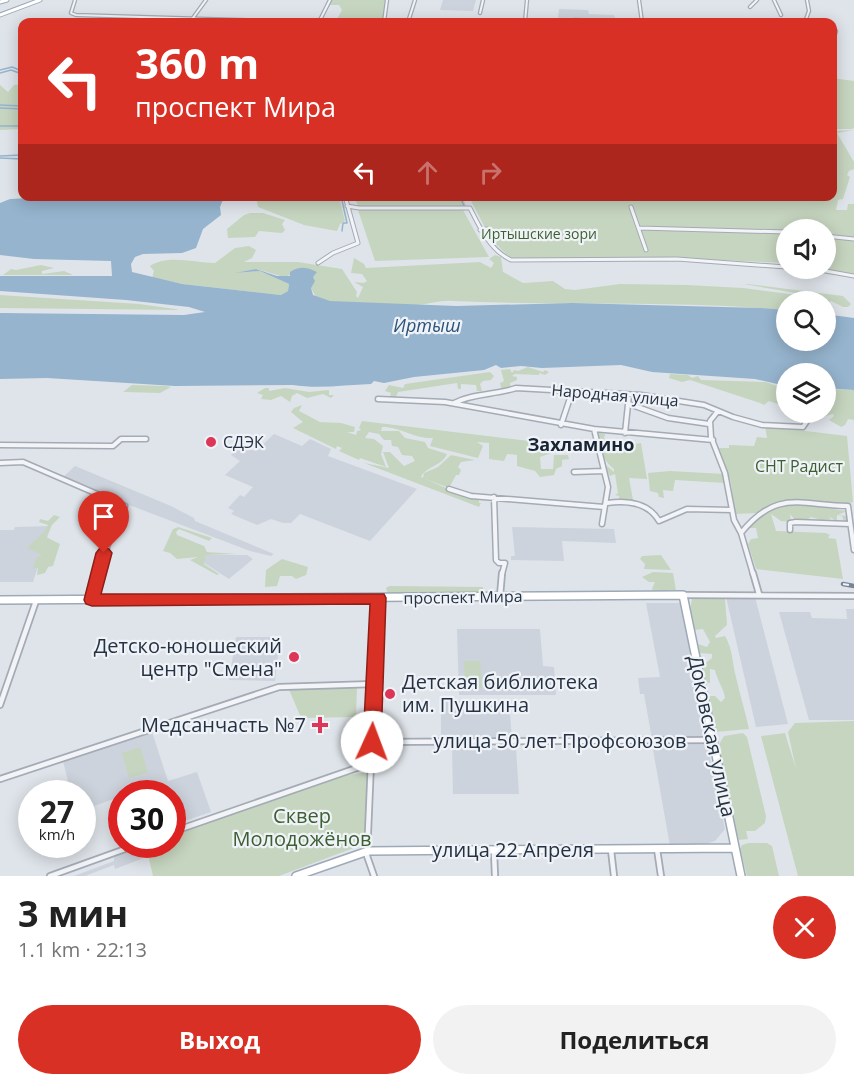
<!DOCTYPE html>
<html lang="ru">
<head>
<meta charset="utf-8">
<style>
	body { margin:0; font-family:"Open Sans",sans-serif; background:#f2f2f2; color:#222; height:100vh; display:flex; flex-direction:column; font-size:22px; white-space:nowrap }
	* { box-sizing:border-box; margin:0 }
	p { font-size:20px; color:#767676 }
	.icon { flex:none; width:33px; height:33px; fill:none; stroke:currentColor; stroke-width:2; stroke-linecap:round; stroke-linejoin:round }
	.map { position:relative; height:876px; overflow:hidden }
	.drawer { display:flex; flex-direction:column; background:#fff; flex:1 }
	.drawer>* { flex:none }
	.banner { position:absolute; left:18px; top:18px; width:819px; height:183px; border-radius:12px; box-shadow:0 3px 15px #0003; background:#d93025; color:#fff; overflow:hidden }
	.buttons { position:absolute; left:776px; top:219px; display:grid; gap:12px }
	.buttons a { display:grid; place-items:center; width:60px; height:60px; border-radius:50%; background:#fff; box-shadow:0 3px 15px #0003; font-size:30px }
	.speed { position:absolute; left:18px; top:780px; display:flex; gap:12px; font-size:30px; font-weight:700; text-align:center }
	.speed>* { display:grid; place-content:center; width:78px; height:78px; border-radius:50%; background:#fff; box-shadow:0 3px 15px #0003; line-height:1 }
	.speed small { font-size:15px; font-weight:400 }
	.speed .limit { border:9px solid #d22; background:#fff; color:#111 }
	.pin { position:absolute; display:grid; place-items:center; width:51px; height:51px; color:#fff; margin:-62px -26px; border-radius:50% 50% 50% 0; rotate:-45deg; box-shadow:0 0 6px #0007 }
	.pin .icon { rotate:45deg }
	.me { position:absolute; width:66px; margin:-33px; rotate:2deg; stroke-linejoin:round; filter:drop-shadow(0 0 4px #0008) }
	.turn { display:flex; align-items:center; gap:21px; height:126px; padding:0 18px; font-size:27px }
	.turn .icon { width:78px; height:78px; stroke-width:2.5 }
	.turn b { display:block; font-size:42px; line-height:51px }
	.lanes { display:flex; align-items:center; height:57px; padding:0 18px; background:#0003; justify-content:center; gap:30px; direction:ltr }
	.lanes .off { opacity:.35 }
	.round { display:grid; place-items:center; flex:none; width:63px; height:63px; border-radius:32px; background:#f2f2f2 }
	.head { display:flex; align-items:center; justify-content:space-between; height:102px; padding:0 18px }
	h1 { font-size:36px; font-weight:700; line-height:45px }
	.action { display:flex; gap:12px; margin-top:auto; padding:12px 18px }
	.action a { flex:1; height:69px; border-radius:36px; background:#d93025; color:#fff; font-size:24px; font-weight:700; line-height:69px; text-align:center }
	.action a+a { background:#f2f2f2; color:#222 }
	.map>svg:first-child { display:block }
</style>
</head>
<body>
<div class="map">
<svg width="854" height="876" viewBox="0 0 854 876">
	<rect width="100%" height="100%" fill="#dfe4ea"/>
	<path fill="#cdd3dc" d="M443 0H476L473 11 440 10Z
		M559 9 588 10 589 14 614 15 616 21 560 19 558 17Z
		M274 434 302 446 310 439 331 449 328 456 417 489 370 541 300 514 291 523H283L271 519 257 525 231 514 234 511 228 508 240 495 244 497 253 487 225 475 240 461 231 455 240 447 256 451Z
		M75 466 171 506 194 518 195 521 274 554 271 556 250 551 61 479Z
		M51 526 33 582H0V530H14L15 527Z
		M512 527 614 529 616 543 562 541 564 561 511 560V556H515Z
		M206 555H247L253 559 229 579 204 563Z
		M726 597H755L788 724 756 727Z
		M646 603H681L708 738 652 739 644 694H640L638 678 660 677Z
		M846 609H854V720H809L779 612H810L812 618 847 619Z
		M457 629H540L543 666 554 667 556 695H459Z
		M236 637H280L275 681 229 680Z
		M441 701H509L512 739H441Z
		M152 732 168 781 197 772 211 812 173 825 172 794H122L121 804 119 797 83 810 82 794 71 793 63 761Z
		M652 744H707L725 829 715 841 702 845 670 846Z
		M452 748H516L519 794H453Z
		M146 846 149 856 115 869 114 865 85 876H74L114 861V857Z"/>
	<path fill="#c6d5bf" d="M332 0H385L383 19 336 21 342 10 339 5H328Z
		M832 78 854 81V128L852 129H833Z
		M22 84V129L0 130V85L8 92 14 85Z
		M854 130 837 133 854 162V169L849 171 847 175 850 177 843 199 838 200 836 210H847L848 204H854V277L801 271 800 269 825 268V230H786V263L675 258 511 259 491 239 469 197 832 196 833 131Z
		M256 197H339L345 221 340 224 337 231 304 225 258 207Z
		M354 197H462L467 207 359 208Z
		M358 210H463L489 257 375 261Z
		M250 213H263L285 220 282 224 285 230 282 233 259 231 255 237 228 238 227 229 244 215Z
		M249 246 256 250 252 258 244 262H298L342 269 357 292 356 296 358 298 363 287 354 282 364 283 367 281 362 274 351 273 354 258 364 264 366 268 480 262 491 268 494 263 489 259 495 255 501 257 503 272 523 283 553 281 565 289 575 290 620 284 687 285 743 288 830 299 744 284H748L843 296 851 304 848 307H843L831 301 825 304V302H786V310C675 300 564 306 453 301 441 300 429 304 417 305 385 306 349 305 317 299L311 288 290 272V275L284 277 257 269 236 273 260 271 289 284 288 291 281 295 182 284 152 278 154 271 150 266C168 254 195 263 215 263L235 248Z
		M41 265 54 268 42 271V274L64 271 73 275H3L11 269 16 270Z
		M0 295 139 304 182 310 0 308Z
		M528 367 543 372 545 370 549 372 545 375 539 373V375L515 374 512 376 517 377V380L510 383 511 389 502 392 500 383 504 381 501 370 510 369 512 373 514 370 518 371Z
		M490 372 494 376 491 380 483 381 480 384 482 391H477L476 385 461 384V389H458L457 383 398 392 395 400 389 399 391 393 385 391 389 385 403 388 405 384Z
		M670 374 688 375 692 378 698 376 701 380 766 382 782 388 786 386V407L769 401 764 405 760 403 690 380 682 382 669 378Z
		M132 385 166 386 171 387 160 393 123 392Z
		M265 388H269V391L285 388 309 392 329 390V395H334L331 398 323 394 307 398 297 393 292 396 290 402 281 396 271 400 261 399 263 395 257 393Z
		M832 389 854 390V420L848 419 845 425 841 427 829 420 834 416 833 414 811 420 789 413 825 412V391Z
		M302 405 299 411 320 422 341 423 355 427 354 432H347L356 435 357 431 361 430 359 428 362 421 554 444V452L540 457 541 469H553L554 455H568L569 459 562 460V466L556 469 554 475 540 477 535 471 517 466V455L507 454 504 461 489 459V443L477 442 483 446 478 458 430 446 433 438C413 439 402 427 382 427L381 431H399L405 438 425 442 428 448 447 454C442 466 425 467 421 477L471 499H479V503H481L479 507 364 463 389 468 383 452H390L404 466 415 461 412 456 402 455 398 447 392 446 391 440H384L379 434 369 432 365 438 374 439 383 446 381 454 386 467 360 458 359 460 339 451 342 448 337 446 336 449 293 428 303 422 291 412 294 408Z
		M765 426 847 436 853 502 845 504 783 502 757 513 735 514 731 483 719 448H729V445L754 446 757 437 767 438Z
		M595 432 605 434 604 438 607 445H618L623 439 628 445 641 443 647 479 629 478 633 500H619V496L615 495 618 493 615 474 610 476 604 467 607 466 614 472V469C603 461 599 447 595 432Z
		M451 455 475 460 461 462 458 467 461 470 459 475H456L449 488 423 478 424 473 438 467Z
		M670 471 724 474 725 483 675 480 673 491 663 490 664 498 659 497 658 493 650 491 648 473Z
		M798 504 847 511 838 515 848 516 849 523 844 522 842 516 837 515V522L829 516 831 519 821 520 811 517 806 521H796L790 514 791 522 781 521 771 514 776 531 826 533 830 535 828 538 836 539 843 579 756 569 748 544 751 539 758 538 756 528H750V525C763 510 779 506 798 504Z
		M54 515 60 517 52 525 46 537 60 544 53 566 48 567 45 573 37 575 38 568H33L36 558 42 555 27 548 44 532 48 525 39 522 40 519 48 521Z
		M178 527 212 538 209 541 179 529 176 532 177 535 204 546 207 552 237 554 206 555 204 564 219 574 217 575 190 560 198 557 177 559 170 553 163 551 173 529Z
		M661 555 671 570 644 569 645 564 640 559 642 556Z
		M282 559 308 567 306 575 296 579 292 576H280L277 586 265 587 266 570Z
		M653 572 673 573 676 590 654 592 652 589 655 582H649L642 577Z
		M389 586 483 587 484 593 388 595 386 588Z
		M695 597 725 599 727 625 715 636 716 638 725 636C733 649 732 663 736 677 740 695 745 711 749 729L716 732 709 696H715L721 702 725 698C724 689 717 680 715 670L710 669V683L706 682 703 665 712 658V654L700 653 698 644 707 647 710 642 703 629 694 630 690 610 692 599Z
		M464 661H480L482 688H465Z
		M288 687H357L356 717 301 718Z
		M854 721V876H798L761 736 785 733 796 769 788 732 795 723Z
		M743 733 747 737 766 816 765 823 755 831H746L748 839 739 840 736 833 718 746 724 736Z
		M140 747 148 772 129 778 122 753Z
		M363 766H368L366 839 359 846 279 876H153L146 846 149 845 172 844 173 835 338 776 363 773Z
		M748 843H767L772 846 779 876H747L740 849 742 845Z"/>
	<path fill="#96b4ce" d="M48 197H224L220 207 221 215 203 229 196 248 182 253 143 254 135 257 131 264 132 272 182 284 281 295 288 291 289 284 260 271 235 273 256 269 277 276H290V272C300 266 306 267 317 272L313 277 315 281 311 288 313 295 330 301 456 306 572 303 761 308 786 310V340H825V314L854 318V390L825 388V374H786V386L755 379 652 372 621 365 542 368 521 366 501 368 496 365 484 370 414 377 384 383 374 381 371 384C346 385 317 389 293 385L175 386 47 378 0 379V313L184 315 205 312 189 307 126 300 0 291V276H112L111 261 34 259 0 255V203L10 199Z"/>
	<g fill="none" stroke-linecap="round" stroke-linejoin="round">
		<path stroke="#96b4ce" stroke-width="1.5" d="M0 70 12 67 22 71
			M0 73 11 70 22 74
			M0 105 22 106
			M0 108 22 109
			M0 126H22
			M0 156 22 155
			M0 158 22 159
			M341 196 347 223H343L342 231
			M460 196 464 206"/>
		<defs>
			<path id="minor-far3" d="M75 0 71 13 76 15 302 22
				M639 0 642 22
				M774 0 781 15
				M750 7 757 0
				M480 13 483 0
				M574 20 642 22
				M190 22 206 0
				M319 22 330 0
				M384 22 387 0
				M408 22 415 0
				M525 22 527 0
				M805 22 809 11 807 0
				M832 30 836 31 833 41"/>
			<path id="minor-far2" d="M347 206 359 208H470C480 228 490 250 511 260L677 259 786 267
				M631 207 646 250
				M639 228 786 232
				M480 230 487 229
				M825 236 854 239
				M318 263 333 253 358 243 345 196
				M809 268 854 276"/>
			<path id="minor-far1" d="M378 399 445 402 594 429 713 440
				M454 403C473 393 496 395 516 388L641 395 704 405 733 417 762 425 803 427 807 421
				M629 404 668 418 709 424
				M718 411 710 421 711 437 725 473 734 520 741 533 753 574
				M561 425 572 392
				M594 429 608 487 602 524
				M625 433 629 395
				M0 445 113 446 121 439H146
				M0 463 23 462 125 506 115 521 99 574
				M574 472 604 471
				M449 489 471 496 604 507
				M494 497 496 560 499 563H505L502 574
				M607 503C627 500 648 502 659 521L687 509 732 510
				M790 530V523L796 522 850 524
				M741 533C777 489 799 505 848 506L854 550"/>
			<path id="minor" d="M753 573 759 594
				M684 595 854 596
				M500 596 502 573
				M92 599 100 573
				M0 705 36 601
				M372 742 713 740
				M0 779 279 687 374 684
				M172 832 371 763
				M657 849 661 876
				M611 850 614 876
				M494 851 495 876
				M50 876 139 844
				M374 876 367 856 378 598"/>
			<path id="major-far1" d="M0 2 7 0
				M0 15 40 0"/>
			<path id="major" d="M0 600 683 595 741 876
				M296 876 368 851 735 848"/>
		</defs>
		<use href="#minor-far3" stroke="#a4abb5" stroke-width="4.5"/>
		<use href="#minor-far2" stroke="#a4abb5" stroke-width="5"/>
		<use href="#minor-far1" stroke="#a4abb5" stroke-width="7"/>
		<use href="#minor" stroke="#a4abb5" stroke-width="8"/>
		<use href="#major-far1" stroke="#9da9b7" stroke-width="5"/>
		<use href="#major" stroke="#9da9b7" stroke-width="10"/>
		<use href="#minor-far3" stroke="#f2f4f8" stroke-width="2"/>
		<use href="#minor-far2" stroke="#f2f4f8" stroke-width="3"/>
		<use href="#minor-far1" stroke="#f2f4f8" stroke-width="4"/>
		<use href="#minor" stroke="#f2f4f8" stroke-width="4.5"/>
		<use href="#major-far1" stroke="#fff" stroke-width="3"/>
		<use href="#major" stroke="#fff" stroke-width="7"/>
		<defs>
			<path id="rail" d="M843 584 854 586"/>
		</defs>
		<use href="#rail" stroke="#778495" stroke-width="4.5"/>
		<use href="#rail" stroke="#eff3f7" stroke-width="2" stroke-dasharray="6" stroke-linecap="butt"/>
	</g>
	<path fill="#d93025" stroke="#8d1f18" stroke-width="1.5" d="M104 547 109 549 112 553 101 594H384L386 598 381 742 378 748 372 750 366 748 363 742 370 604 92 606 86 604 84 600 96 553 99 549Z"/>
	<g fill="#dd3658" stroke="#eff3f7" stroke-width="2">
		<circle cx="211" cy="442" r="6"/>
		<circle cx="294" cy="657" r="6"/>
		<circle cx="390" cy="694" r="6"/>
		<path d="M317 716h6v6h6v6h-6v6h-6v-6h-6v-6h6z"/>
	</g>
	<g text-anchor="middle" stroke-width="4.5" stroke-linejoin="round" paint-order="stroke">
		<g font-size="14" fill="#3d6032" stroke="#eff3f7">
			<text x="539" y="239">Иртышские зори</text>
		</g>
		<g font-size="16" fill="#263243" stroke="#eff3f7">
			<text transform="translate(615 395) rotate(5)" y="6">Народная улица</text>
			<text transform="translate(463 597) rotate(-1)" y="6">проспект Мира</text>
		</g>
		<g font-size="16" fill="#263243" stroke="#eff3f7" text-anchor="start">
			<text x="223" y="448">СДЭК</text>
		</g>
		<g font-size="16" fill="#3d6032" stroke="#eff3f7">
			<text x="799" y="472">СНТ Радист</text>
		</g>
		<g font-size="18" font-style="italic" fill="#2b537b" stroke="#eff3f7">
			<text x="427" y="332">Иртыш</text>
		</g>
		<g font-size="18" font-weight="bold" fill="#182334" stroke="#eff3f7">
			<text x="581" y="451">Захламино</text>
		</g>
		<g font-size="20" fill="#263243" stroke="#eff3f7" text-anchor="end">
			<text x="282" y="653">Детско-юношеский<tspan x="282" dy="23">центр "Смена"</tspan></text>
			<text x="402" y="689" text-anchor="start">Детская библиотека<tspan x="402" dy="23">им. Пушкина</tspan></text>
			<text x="306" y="732">Медсанчасть №7</text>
		</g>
		<g font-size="20" fill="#263243" stroke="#eff3f7">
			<text transform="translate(712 736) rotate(78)" y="7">Доковская улица</text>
			<text x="560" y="748">улица 50 лет Профсоюзов</text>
			<text x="513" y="857">улица 22 Апреля</text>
		</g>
		<g font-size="20" fill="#3d6032" stroke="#eff3f7">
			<text x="302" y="823">Сквер<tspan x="302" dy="23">Молодожёнов</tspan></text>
		</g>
	</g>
</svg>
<div class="buttons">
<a><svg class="icon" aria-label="sound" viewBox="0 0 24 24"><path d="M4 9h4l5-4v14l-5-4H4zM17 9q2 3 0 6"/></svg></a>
<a><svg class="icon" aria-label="search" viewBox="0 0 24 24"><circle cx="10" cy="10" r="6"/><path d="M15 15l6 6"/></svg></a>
<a><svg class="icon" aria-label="layers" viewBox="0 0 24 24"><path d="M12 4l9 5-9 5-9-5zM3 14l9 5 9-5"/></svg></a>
</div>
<div class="speed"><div>27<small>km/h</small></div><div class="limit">30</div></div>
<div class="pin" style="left:104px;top:553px;background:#d93025"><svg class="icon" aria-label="arrive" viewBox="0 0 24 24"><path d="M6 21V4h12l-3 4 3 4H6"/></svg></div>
<svg class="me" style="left:372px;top:742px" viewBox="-20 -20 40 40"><circle r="19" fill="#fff"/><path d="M0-13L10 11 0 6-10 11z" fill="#d93025"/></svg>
<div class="banner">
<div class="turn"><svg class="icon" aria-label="left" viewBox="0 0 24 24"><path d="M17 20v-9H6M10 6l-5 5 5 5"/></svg><div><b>360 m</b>проспект Мира</div></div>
<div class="lanes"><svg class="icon" aria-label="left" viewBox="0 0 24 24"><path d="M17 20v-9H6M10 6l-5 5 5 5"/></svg><svg class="icon off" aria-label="ahead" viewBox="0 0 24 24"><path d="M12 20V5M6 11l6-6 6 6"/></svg><svg class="icon off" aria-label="right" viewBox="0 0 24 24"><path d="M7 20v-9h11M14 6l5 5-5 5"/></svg></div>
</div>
</div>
<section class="drawer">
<div class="head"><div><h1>3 мин</h1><p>1.1 km · 22:13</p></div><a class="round" style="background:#d93025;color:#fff"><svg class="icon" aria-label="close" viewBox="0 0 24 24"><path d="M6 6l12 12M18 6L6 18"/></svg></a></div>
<div class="action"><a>Выход</a><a>Поделиться</a></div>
</section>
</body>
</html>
